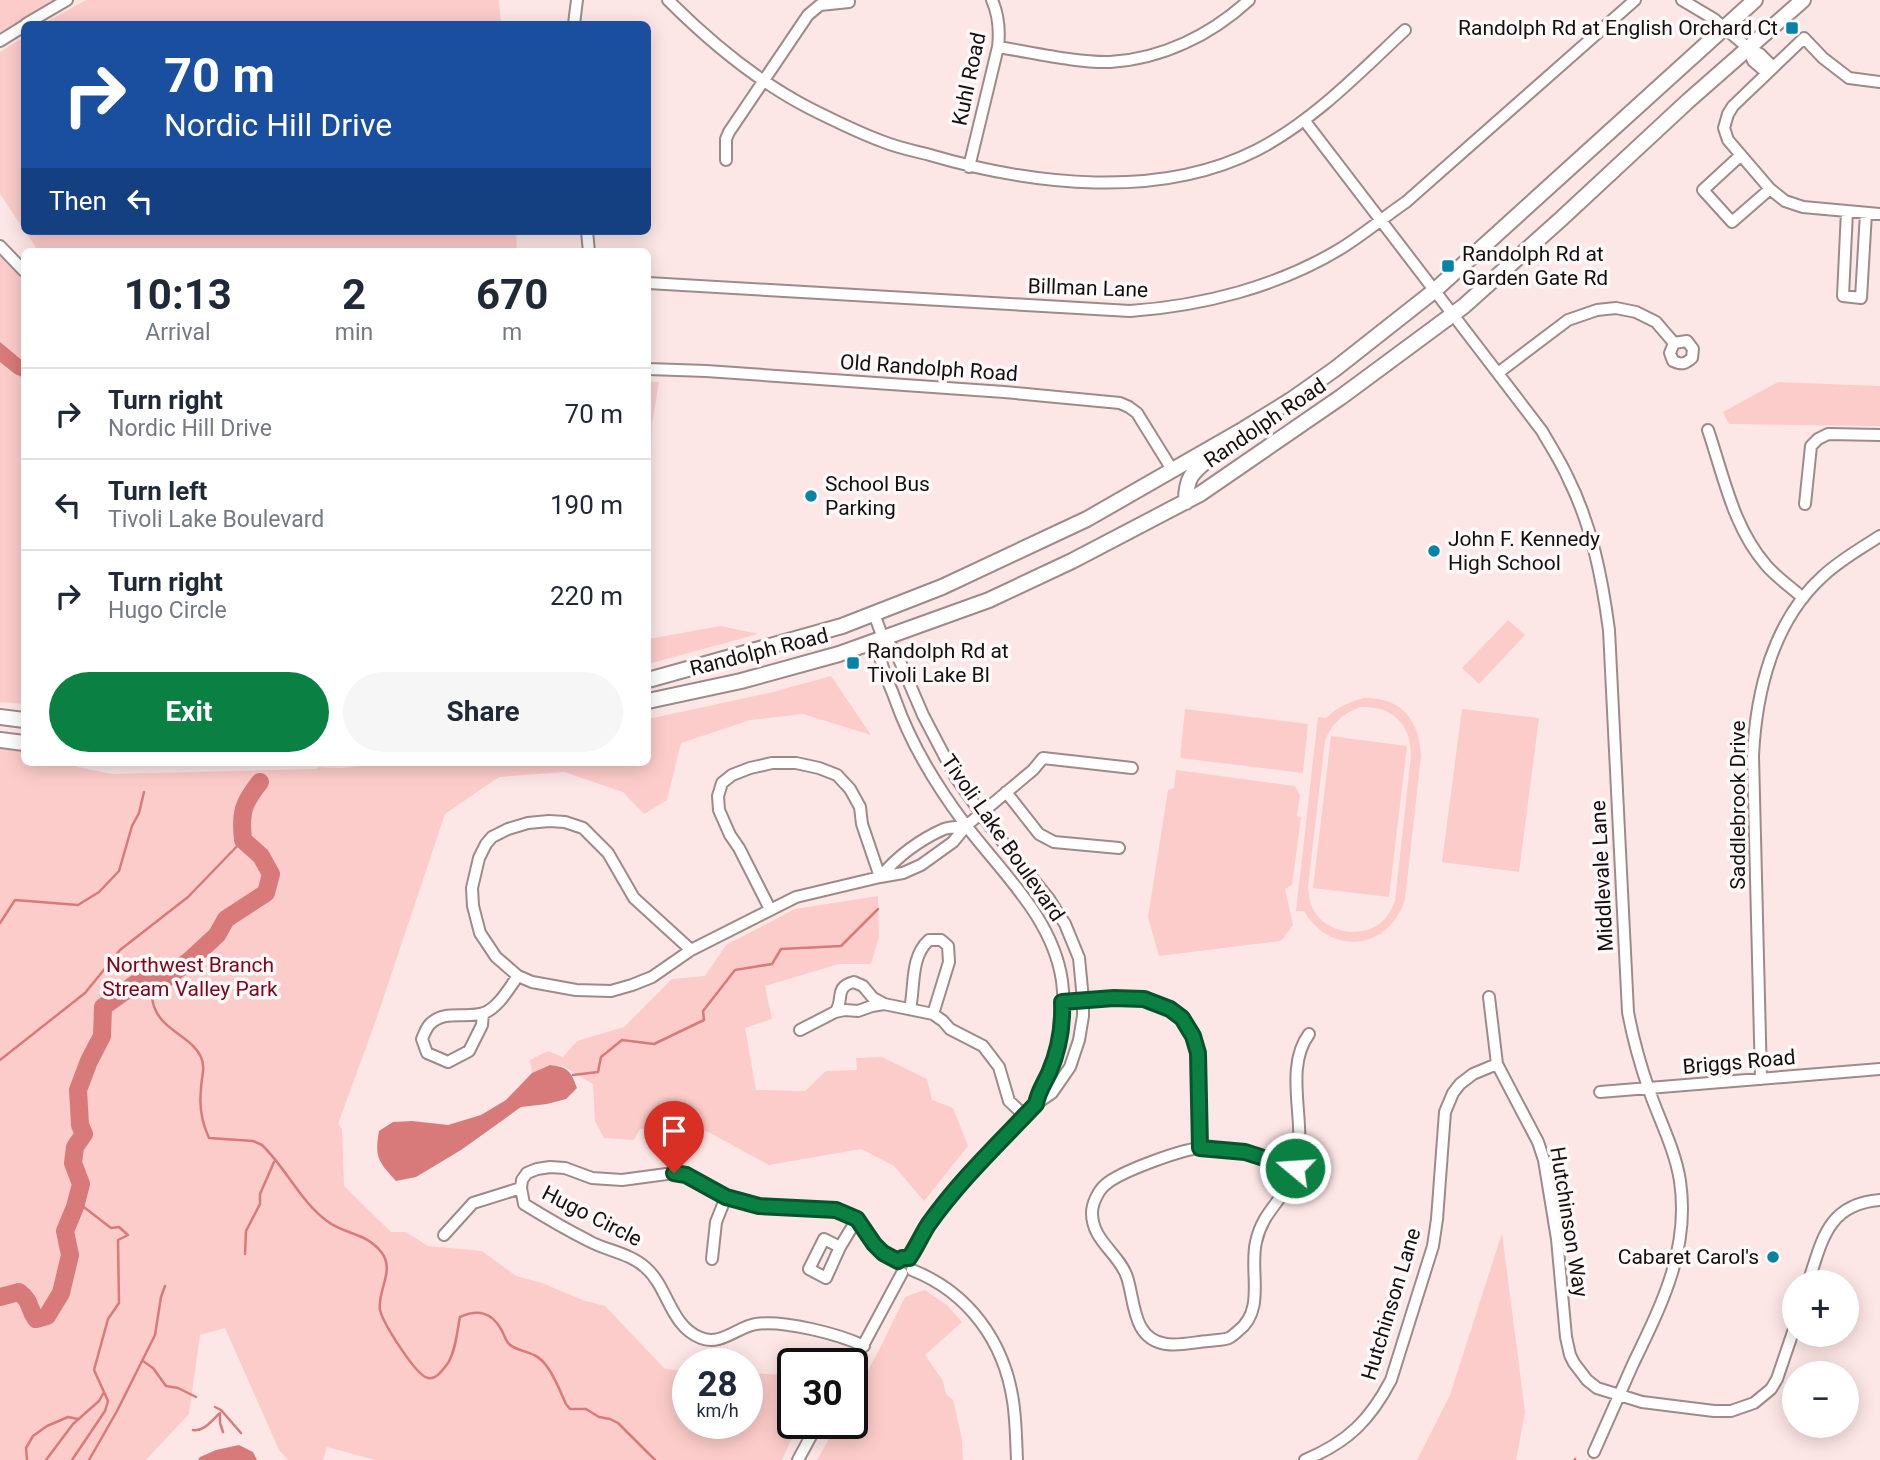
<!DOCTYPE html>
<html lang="en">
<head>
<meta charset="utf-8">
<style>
	body { margin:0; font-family:Roboto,sans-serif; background:#f6f6f7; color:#1f2937; height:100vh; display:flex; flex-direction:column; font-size:26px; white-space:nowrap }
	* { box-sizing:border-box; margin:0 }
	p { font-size:23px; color:#747a83 }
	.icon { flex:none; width:38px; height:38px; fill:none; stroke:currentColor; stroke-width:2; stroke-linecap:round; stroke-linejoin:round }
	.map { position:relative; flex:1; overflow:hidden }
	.drawer { position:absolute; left:21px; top:248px; width:630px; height:518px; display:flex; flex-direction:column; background:#fff; border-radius:10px; box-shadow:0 4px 18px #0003 }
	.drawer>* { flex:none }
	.guide { position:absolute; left:21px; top:21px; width:630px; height:214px; border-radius:10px; box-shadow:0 4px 18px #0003; background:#1a4fa0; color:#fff; overflow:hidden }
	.controls { position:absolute; left:1782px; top:1270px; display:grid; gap:14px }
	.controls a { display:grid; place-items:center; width:77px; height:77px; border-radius:50%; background:#fff; box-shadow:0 4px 18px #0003; font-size:35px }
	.speed { position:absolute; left:672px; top:1348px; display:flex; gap:14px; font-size:35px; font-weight:700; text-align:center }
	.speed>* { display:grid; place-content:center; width:91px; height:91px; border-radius:50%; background:#fff; box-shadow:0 4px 18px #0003; line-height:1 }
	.speed small { font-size:18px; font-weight:400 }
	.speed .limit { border:4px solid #111; border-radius:10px; background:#fff; color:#111 }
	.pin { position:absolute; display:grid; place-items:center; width:60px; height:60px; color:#fff; margin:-72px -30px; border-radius:50% 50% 50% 0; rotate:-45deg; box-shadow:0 0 7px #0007 }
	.pin .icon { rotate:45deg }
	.me { position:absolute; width:77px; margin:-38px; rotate:288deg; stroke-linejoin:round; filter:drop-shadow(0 0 5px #0008) }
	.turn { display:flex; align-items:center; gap:24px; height:147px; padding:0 28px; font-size:32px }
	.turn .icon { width:91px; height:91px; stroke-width:2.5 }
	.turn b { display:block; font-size:49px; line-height:60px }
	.then { display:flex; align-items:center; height:66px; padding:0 28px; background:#0003; gap:14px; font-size:26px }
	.eta { display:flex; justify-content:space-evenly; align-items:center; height:119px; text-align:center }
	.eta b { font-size:42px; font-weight:700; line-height:49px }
	.primary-button { display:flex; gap:14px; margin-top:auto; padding:14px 28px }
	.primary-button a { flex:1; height:80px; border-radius:42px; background:#0b8043; color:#fff; font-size:28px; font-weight:700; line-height:80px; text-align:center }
	.primary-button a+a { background:#f6f6f7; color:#1f2937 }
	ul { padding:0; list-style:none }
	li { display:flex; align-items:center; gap:21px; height:91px; padding:0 28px; border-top:2px solid #e0e1e3 }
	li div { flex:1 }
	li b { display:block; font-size:26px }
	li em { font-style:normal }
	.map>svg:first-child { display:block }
</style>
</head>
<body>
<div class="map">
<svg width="1880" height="1460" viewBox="0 0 1880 1460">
	<rect width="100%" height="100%" fill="#fde7e6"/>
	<path fill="#fcccca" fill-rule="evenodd" d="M0 0H69L0 42Z
		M86 0H499L501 24H43Z
		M24 37V230L0 194V52Z
		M25 231H516L517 252H39Z
		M0 239 24 276V704L0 702Z
		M648 381 659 382 652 424 651 462H648Z
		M1778 382 1880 386V426L1729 424 1723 412Z
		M1508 620 1525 635 1479 684 1462 668Z
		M721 626 758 634 648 664V639Z
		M831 676 871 735 803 714 750 720 681 743 667 800 644 814 623 792 564 772 499 777 445 814 376 1020 338 1124 342 1129 344 1186 391 1232H406L428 1246 482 1251 516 1276 542 1283 585 1301 605 1306 665 1369 688 1371V1423H747V1373L786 1375 793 1381V1423H802L790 1442 782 1460H375L327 1447 323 1460H288L279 1450 225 1328 200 1335 189 1414 146 1460H0V749L24 751V763H73L78 767 112 774 316 769 320 767C335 769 346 768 361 766 374 764 381 768 396 763H648V719L773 692Z
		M1364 698C1402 698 1419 719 1421 756L1405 899C1390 950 1331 957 1304 911H1296L1318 717 1326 718C1338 707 1348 702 1364 698ZM1361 707C1392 706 1411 724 1411 755L1395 901C1391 910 1387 918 1379 924 1357 940 1320 931 1311 904 1309 899 1309 892 1308 887L1325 741C1333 722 1342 714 1361 707Z
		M1185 709 1308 724 1303 773 1180 758Z
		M1462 709 1539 718 1519 872 1442 862Z
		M1331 736 1407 746 1389 897 1313 888Z
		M1176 770 1295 786 1300 795 1297 816 1301 817 1292 885 1285 889 1293 925 1281 941 1159 956 1148 917 1168 790 1174 788Z
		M878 896 879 937 871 964H839L765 986 772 1019 745 1028 756 1090 805 1091 826 1071 857 1070 856 1058 882 1057 927 1079 932 1100 953 1108 968 1146 924 1201 894 1166 861 1149 769 1165 697 1126 640 1129 634 1140 604 1138 595 1121 593 1084 563 1066 550 1065 532 1073 530 1060 548 1051 563 1057 577 1041 624 1027 672 979 705 976 726 945 795 909Z
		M1502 1233 1525 1412 1516 1460H1417L1450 1395Z
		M925 1290 947 1305 962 1322 925 1355 943 1381 946 1394 953 1400 962 1439 963 1460H817L838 1423H852V1399L878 1352 905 1297Z"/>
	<path fill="#d87a79" d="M0 342 24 362V378L15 374 0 362Z
		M550 1065C568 1067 571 1071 577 1088L566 1099 547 1104 521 1107 461 1150 416 1177 396 1181C379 1162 374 1158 379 1131L393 1122 412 1121 448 1125 481 1115 506 1100 532 1073Z
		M239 1445 253 1452 257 1460H198L200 1457 216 1450Z"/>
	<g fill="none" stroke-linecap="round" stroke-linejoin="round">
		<path stroke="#d87a79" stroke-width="2.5" d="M0 923 15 900 78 905 99 892 119 871 132 826 139 813 144 792
			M160 983 151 993C152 998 153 1005 155 1009 164 1031 192 1037 201 1057 206 1068 201 1078 201 1090 199 1107 202 1123 209 1138L253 1141 262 1145C286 1168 300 1201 327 1221 345 1235 366 1232 382 1253 395 1271 377 1291 380 1310 383 1323 416 1376 428 1378 437 1380 443 1369 448 1363 456 1350 457 1331 460 1317 478 1309 491 1312 501 1329 504 1334 505 1340 509 1344 515 1350 526 1351 534 1355 549 1361 559 1389 566 1404L570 1409H586L599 1417 610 1419 618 1423 655 1460
			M0 1060 85 993 120 950 188 897 243 840
			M573 1075 598 1072 601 1057 622 1040 654 1044 704 1020 703 1011 735 970 772 964 781 949 841 946 878 909
			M245 1254 246 1231 260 1204V1194L274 1162
			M143 1361 153 1368 166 1386 178 1388 196 1397
			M215 1407 221 1410 241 1433
			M220 1415V1423L223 1432
			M193 1430C204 1432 212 1420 220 1413
			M27 1460 26 1448 33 1436 47 1426 68 1417 78 1419
			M46 1460 73 1424 99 1401 104 1392 94 1370 108 1319 119 1303 118 1240 128 1235 119 1227 111 1228 76 1201
			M72 1460 105 1411 108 1401 104 1392
			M89 1460 117 1411 155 1335 161 1297 165 1286
			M1575 1460V1459"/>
		<path stroke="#d87a79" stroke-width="18" d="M0 1297 19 1292C33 1303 27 1307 36 1319L47 1316 61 1293 70 1255 65 1231 75 1207 81 1184 73 1163 75 1147 84 1134 80 1125 78 1090 89 1061 102 1036 103 1007 139 981 160 983 189 961 217 935 226 919 266 893 271 874 261 856 243 840C240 813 243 803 260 782"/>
		<defs>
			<path id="minor" d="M668 0C710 42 758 82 811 109 835 121 859 133 884 142 899 148 915 151 930 155 1032 185 1159 200 1257 150 1313 121 1359 73 1405 30
				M1682 0 1714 19 1748 48 1760 54 1773 67
				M26 24 67 0
				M574 24 577 0
				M0 41 24 26
				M998 47C1031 52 1077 63 1110 62 1162 59 1211 35 1249 0
				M1748 48 1753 61 1767 73
				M1880 82 1849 78 1823 58 1804 38 1733 106 1728 114 1724 128 1728 140 1770 189 1785 201 1803 207 1880 214
				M1304 120 1542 431C1551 447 1561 462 1568 478 1592 526 1602 578 1609 630L1628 1012C1633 1039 1640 1064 1649 1090 1659 1119 1675 1149 1680 1181 1690 1249 1662 1304 1633 1364 1620 1393 1607 1422 1594 1452
				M1741 155 1703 190 1732 222 1770 189
				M726 160V139L729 132 808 15 820 5 849 2
				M969 167 998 47C1000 30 999 16 992 0
				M1847 211 1843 296 1861 298 1866 213
				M587 231 589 252
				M0 246 24 271
				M648 283 1130 311C1202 306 1277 287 1340 249 1363 235 1384 217 1406 202L1635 0
				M648 369 706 371 1004 392 1120 403 1129 407 1137 413 1173 471
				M1498 373 1568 320 1597 310 1616 308 1636 312 1656 322 1674 343 1670 353 1673 361C1682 365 1685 364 1692 358L1693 349 1687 341 1674 343
				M1708 430C1724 477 1733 527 1766 565 1776 577 1791 587 1803 598
				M1805 504 1811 446 1818 439 1828 434 1880 435
				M874 614 883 638 895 650 923 715 956 778 990 826 1049 899 1065 924 1079 958 1083 1000V1016L1079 1040 1070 1067 1052 1093 1036 1104 971 1173 926 1228 909 1258
				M883 638C882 643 880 649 880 654 880 666 891 687 895 699 910 742 938 788 965 824 1002 873 1053 918 1062 981 1066 1011 1061 1041 1050 1070 1046 1082 1038 1091 1036 1104
				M1006 792 1039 834 1054 842 1119 848
				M880 877C897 857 919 840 944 829 951 827 959 827 966 826
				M770 909 739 848 730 835 719 810 718 796 722 783 732 775 750 768 772 763H796L819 768 837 775 850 789 860 807 862 824 880 877
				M691 950 634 898 608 853 583 828 565 822 549 821 528 823 508 829 492 837 486 844 479 858 472 888 473 906 480 933 496 957 518 976 532 982 576 990 611 991 632 985 652 977 691 950 796 897 880 877 903 873 921 865 953 842 966 826 1033 770 1043 758 1132 768
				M1489 997 1497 1064 1538 1142 1544 1160 1557 1239 1566 1337 1570 1355 1574 1363 1587 1380 1597 1388 1642 1402 1714 1411H1731L1754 1403 1771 1389 1777 1379 1794 1329
				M1062 1002 1113 998 1144 999 1170 1009 1182 1018 1193 1036 1198 1053 1200 1148
				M910 1009C915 986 910 957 929 940H941L948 946 949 962 933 1014
				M835 1012C845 1001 833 987 854 982L863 986 873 998 884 1004 933 1014 943 1021 950 1029 983 1046 999 1067 1009 1101 1025 1116
				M483 1013 482 1025 469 1051 448 1062 427 1053 422 1039C424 1034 427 1027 430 1024 445 1009 466 1019 484 1013 499 1007 509 988 518 976
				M800 1030 835 1012 845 1010 858 1011 872 1006 884 1004
				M1761 1079 1753 756C1756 692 1773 621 1823 576 1840 560 1860 549 1880 536
				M1600 1092 1880 1069
				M1295 1168C1279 1163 1262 1155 1245 1152 1232 1149 1216 1149 1203 1148 1184 1148 1119 1172 1105 1185 1098 1191 1092 1204 1092 1213 1092 1241 1119 1253 1127 1277 1135 1301 1132 1339 1166 1344 1180 1346 1195 1342 1208 1341 1215 1340 1224 1340 1229 1338 1230 1338 1237 1332 1238 1331 1266 1310 1249 1271 1256 1242 1262 1213 1281 1202 1292 1178 1296 1168 1298 1157 1299 1147 1302 1111 1286 1065 1309 1034
				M444 1235 473 1203 521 1188
				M840 1247 824 1239 809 1269 826 1278 840 1247 857 1219
				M712 1259 716 1222 726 1197
				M912 1270C968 1292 1004 1341 1013 1401 1016 1420 1016 1440 1017 1460
				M1808 1283C1822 1241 1827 1204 1880 1200
				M864 1346C839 1334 784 1320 756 1324 737 1327 721 1346 701 1338 670 1326 668 1287 646 1268 630 1253 607 1251 589 1241 567 1230 545 1217 524 1204L521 1188 522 1180 527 1173 537 1169 550 1167 565 1168 592 1178 622 1180 674 1173 686 1175 726 1197 759 1206 837 1210 857 1219 874 1243 883 1253 898 1261
				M852 1366 902 1273
				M798 1460 818 1423
				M1305 1460C1348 1442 1370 1420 1391 1380L1433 1246 1437 1219 1445 1112 1453 1093 1460 1084 1473 1074 1497 1064"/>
			<path id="major" d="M1186 502C1186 474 1194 472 1213 455
				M648 680 842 626 942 587 1087 519 1244 429 1291 400 1335 369 1434 291 1755 0
				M648 701 741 681 839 654 989 600 1072 561 1200 494 1341 397 1464 306 1561 219 1688 101 1803 0
				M0 717 24 720
				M0 740 24 743"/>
		</defs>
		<use href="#minor" stroke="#9e8a89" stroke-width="14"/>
		<use href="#major" stroke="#9e8a89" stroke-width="18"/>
		<use href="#minor" stroke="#fff" stroke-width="10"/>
		<use href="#major" stroke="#fff" stroke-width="14"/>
	</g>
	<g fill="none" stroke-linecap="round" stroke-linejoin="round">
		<defs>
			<path id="route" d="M674 1173 686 1175 726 1197 759 1206 836 1210 857 1219 874 1244 883 1253 898 1261 902 1258H909C916 1248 921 1236 928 1225 959 1181 999 1143 1036 1104 1038 1092 1044 1084 1049 1073 1059 1050 1063 1026 1062 1002L1114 998 1144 999 1170 1009 1182 1018 1193 1036 1198 1053 1200 1148 1245 1152 1295 1168"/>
		</defs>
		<use href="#route" stroke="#07532c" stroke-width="18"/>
		<use href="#route" stroke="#0b8043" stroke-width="12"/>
	</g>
	<g fill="#0783a8" stroke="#fef9f9" stroke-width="2.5">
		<rect x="1785" y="21" width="14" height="14" rx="3.5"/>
		<rect x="1441" y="259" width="14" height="14" rx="3.5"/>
		<circle cx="811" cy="496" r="7"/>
		<circle cx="1434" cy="551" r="7"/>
		<rect x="846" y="656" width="14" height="14" rx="3.5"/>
		<circle cx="1773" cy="1257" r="7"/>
	</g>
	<g text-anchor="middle" stroke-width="7" stroke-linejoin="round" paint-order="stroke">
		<g font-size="21" fill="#160f0f" stroke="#fef9f9" text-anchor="start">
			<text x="1778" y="35" text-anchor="end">Randolph Rd at English Orchard Ct</text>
			<text x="1462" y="261">Randolph Rd at<tspan x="1462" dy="24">Garden Gate Rd</tspan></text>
			<text x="825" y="491">School Bus<tspan x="825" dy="24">Parking</tspan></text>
			<text x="1448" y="546">John F. Kennedy<tspan x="1448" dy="24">High School</tspan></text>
			<text x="867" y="658">Randolph Rd at<tspan x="867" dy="24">Tivoli Lake Bl</tspan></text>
			<text x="1759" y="1264" text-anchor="end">Cabaret Carol's</text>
		</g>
		<g font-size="21" fill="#160f0f" stroke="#fef9f9">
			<text transform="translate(969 79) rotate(-78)" y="7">Kuhl Road</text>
			<text transform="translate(1088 288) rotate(2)" y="7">Billman Lane</text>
			<text transform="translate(929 368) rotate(4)" y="7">Old Randolph Road</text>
			<text transform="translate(1265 423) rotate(-34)" y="7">Randolph Road</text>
			<text transform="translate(759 652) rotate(-14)" y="7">Randolph Road</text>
			<text transform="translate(1738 805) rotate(-90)" y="7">Saddlebrook Drive</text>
			<text transform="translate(1003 838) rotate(55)" y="7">Tivoli Lake Boulevard</text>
			<text transform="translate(1602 876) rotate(-93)" y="7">Middlevale Lane</text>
			<text transform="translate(1739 1062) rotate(-5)" y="7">Briggs Road</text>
			<text transform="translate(592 1216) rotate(27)" y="7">Hugo Circle</text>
			<text transform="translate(1569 1222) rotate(81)" y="7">Hutchinson Way</text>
			<text transform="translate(1391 1304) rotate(-73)" y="7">Hutchinson Lane</text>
		</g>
		<g font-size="21" fill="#7e051b" stroke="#fef9f9">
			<text x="190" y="972">Northwest Branch<tspan x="190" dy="24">Stream Valley Park</tspan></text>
		</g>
	</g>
</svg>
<div class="controls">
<a>+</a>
<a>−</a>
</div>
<div class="speed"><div>28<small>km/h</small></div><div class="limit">30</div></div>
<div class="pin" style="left:674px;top:1173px;background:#d93025"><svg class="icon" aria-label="arrive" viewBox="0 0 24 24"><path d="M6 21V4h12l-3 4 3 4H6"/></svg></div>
<svg class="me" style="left:1295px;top:1168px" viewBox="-20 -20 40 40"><circle r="17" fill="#0b8043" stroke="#fff" stroke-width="3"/><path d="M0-11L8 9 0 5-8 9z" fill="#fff"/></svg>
<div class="guide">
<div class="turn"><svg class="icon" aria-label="right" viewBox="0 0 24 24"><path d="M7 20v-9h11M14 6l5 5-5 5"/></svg><div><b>70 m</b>Nordic Hill Drive</div></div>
<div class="then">Then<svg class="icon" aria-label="left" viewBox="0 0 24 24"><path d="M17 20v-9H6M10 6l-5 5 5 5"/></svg></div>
</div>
<section class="drawer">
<div class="eta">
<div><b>10:13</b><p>Arrival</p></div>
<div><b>2</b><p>min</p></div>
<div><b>670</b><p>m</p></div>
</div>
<ul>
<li><svg class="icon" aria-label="right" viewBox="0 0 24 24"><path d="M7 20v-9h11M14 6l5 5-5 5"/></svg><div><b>Turn right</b><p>Nordic Hill Drive</p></div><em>70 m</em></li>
<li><svg class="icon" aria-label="left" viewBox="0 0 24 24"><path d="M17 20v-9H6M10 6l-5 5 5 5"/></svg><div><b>Turn left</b><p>Tivoli Lake Boulevard</p></div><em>190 m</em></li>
<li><svg class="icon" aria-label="right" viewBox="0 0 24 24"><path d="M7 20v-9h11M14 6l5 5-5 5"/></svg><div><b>Turn right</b><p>Hugo Circle</p></div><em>220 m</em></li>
</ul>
<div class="primary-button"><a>Exit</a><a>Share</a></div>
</section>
</div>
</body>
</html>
